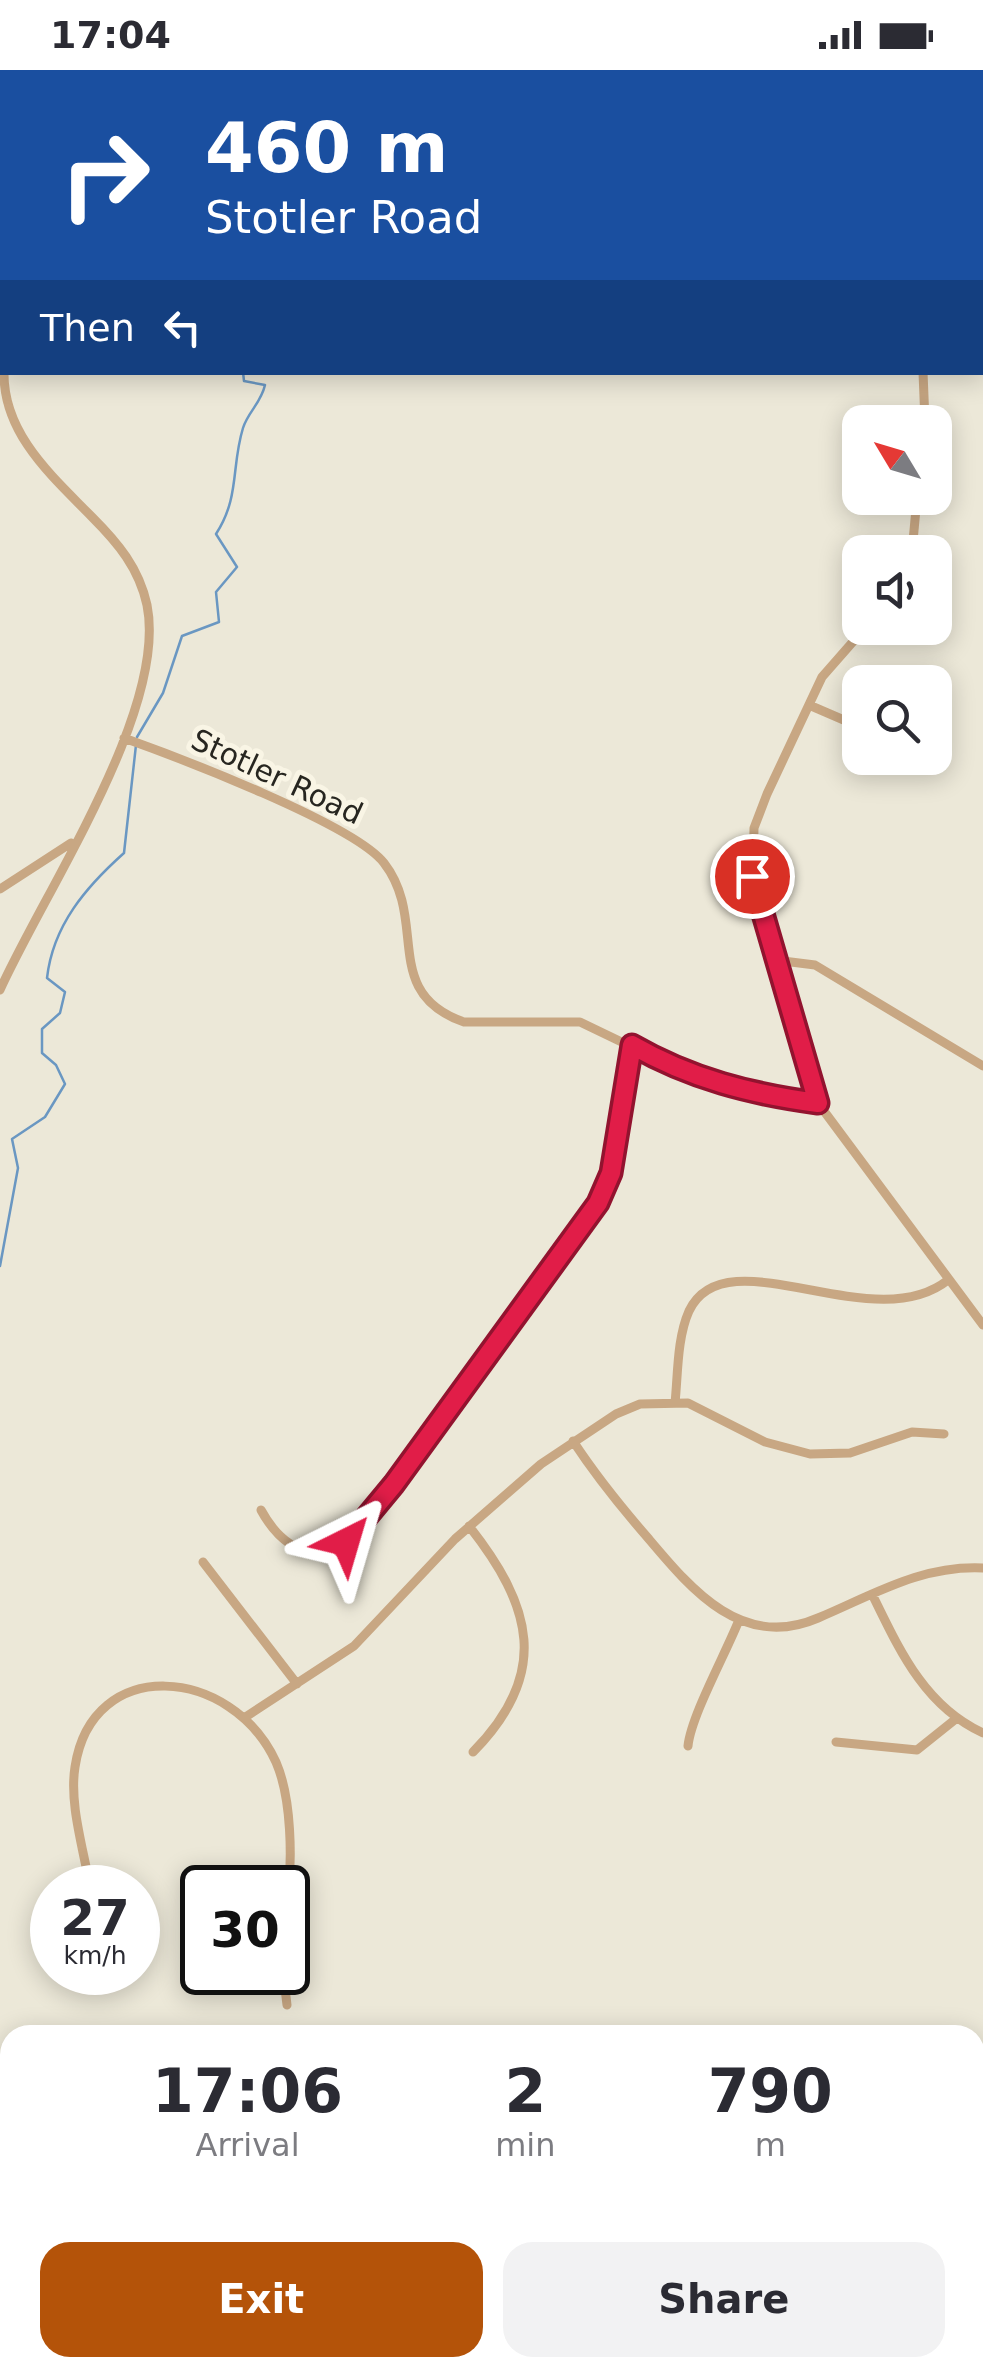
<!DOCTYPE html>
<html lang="en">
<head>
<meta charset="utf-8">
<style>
	body { margin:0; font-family:"DejaVu Sans",sans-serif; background:#f2f2f3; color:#2b2b33; height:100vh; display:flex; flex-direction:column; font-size:38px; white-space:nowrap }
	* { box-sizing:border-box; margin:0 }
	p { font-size:32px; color:#7c7c81 }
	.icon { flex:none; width:55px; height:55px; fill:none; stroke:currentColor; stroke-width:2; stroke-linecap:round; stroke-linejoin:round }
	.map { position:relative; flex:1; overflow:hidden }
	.side { position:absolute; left:0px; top:1955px; width:985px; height:352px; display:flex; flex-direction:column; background:#fff; border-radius:30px 30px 0 0; box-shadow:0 5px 25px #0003 }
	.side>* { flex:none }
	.banner { position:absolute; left:0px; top:0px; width:985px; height:305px; box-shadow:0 5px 25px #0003; background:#1a4fa0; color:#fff; overflow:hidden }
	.needle { width:65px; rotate:308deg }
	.controls { position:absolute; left:842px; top:335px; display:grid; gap:20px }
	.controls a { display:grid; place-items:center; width:110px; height:110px; border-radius:20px; background:#fff; box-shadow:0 5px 25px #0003; font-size:50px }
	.speed { position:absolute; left:30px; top:1795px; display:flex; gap:20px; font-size:50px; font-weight:700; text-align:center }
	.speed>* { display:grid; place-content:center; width:130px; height:130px; border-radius:50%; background:#fff; box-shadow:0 5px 25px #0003; line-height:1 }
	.speed small { font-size:25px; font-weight:400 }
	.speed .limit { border:5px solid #111; border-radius:15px; background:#fff; color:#111 }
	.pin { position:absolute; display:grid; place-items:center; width:85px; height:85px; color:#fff; margin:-42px; border:5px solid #fff; border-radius:50%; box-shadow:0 2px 10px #0007 }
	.me { position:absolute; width:110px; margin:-55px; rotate:40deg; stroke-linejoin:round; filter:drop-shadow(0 0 8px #0008) }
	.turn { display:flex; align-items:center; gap:35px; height:210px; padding:0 40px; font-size:45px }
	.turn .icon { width:130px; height:130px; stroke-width:2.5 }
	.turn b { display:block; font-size:70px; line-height:85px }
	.then { display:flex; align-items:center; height:95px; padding:0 40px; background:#0003; gap:20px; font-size:38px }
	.eta { display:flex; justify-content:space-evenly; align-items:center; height:170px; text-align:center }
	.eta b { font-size:60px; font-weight:700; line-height:70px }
	.primary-button { display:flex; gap:20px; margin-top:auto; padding:20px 40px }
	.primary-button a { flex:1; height:115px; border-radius:30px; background:#b45309; color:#fff; font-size:40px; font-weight:700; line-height:115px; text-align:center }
	.primary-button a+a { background:#f2f2f3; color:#2b2b33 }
	.status { display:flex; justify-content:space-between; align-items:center; height:70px; padding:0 50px; background:#fff; direction:ltr }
	.status svg { height:28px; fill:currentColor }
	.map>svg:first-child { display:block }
</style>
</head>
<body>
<div class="status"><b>17:04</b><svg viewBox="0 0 49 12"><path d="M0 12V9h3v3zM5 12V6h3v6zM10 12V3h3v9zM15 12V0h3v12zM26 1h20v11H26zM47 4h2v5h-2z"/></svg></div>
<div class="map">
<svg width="983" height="2306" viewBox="0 0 983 2306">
	<rect width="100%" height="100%" fill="#ece8d8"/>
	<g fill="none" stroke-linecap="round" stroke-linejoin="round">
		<path stroke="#6a97c2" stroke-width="2.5" d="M580 2 581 0
			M137 667 163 623 182 566 219 552 216 522 237 497 216 464C240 427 231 397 243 358 248 342 261 333 265 315L244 311 243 302
			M0 1196 18 1098 12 1069 45 1047 65 1014 56 995 42 983V959L60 943 65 922 47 908C53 855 86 817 124 783L136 675
			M0 2269H10
			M975 2284 983 2281
			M644 2298 662 2306
			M892 2306 912 2298"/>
		<path stroke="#c8a783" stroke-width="9" d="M116 0 119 2
			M148 2 152 0
			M299 2 301 0
			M767 2V0
			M923 302 925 352
			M912 482 917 428
			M865 558 822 607 767 724 754 758 753 806 818 1033 983 1255
			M809 635 860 657
			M124 668C177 687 354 754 384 793 429 851 380 923 464 952H580L686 1003 757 1025 818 1033
			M0 819 71 773
			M775 890 815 895 983 996
			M0 920C44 822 168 640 147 535 139 498 118 473 92 447 52 406 3 364 4 302
			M675 1333C678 1304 677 1268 689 1241 726 1163 873 1270 948 1210
			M573 1371C596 1406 621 1437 648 1468 691 1519 742 1581 818 1548 873 1525 921 1495 983 1498
			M261 1440C275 1466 301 1492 334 1479 372 1464 560 1185 598 1133L611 1103 632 975
			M469 1456C532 1536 551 1603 473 1682
			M203 1492 297 1614
			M872 1524C899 1579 924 1636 983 1663
			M244 1648 354 1576 455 1469 541 1394 616 1344 640 1334 688 1333 765 1372 810 1384 850 1383 912 1362 944 1364
			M836 1672 917 1680 957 1648
			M688 1676C691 1646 726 1583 739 1550
			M90 1818C84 1780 69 1735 75 1697 92 1584 232 1596 276 1692 292 1729 292 1789 288 1828
			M283 1902 287 1935
			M579 2306 584 2298"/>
		<path stroke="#aa6d1a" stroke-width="11" d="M975 2256 983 2254
			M530 2306 562 2298"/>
	</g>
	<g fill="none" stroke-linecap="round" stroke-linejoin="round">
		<defs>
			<path id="route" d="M346 1472 394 1414 598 1133 611 1103 632 975C691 1009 751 1024 818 1033L752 806"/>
		</defs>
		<use href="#route" stroke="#92132f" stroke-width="25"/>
		<use href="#route" stroke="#e11d48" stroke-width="18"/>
	</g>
	<g text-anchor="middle" stroke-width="10" stroke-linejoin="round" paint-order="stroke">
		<g font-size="30" fill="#272620" stroke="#f9f5e5">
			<text transform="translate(277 707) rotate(25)" y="10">Stotler Road</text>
		</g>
	</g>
</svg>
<div class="controls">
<a><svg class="needle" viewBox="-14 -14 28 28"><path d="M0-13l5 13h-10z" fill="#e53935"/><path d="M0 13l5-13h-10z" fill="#7c7c81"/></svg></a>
<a><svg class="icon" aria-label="sound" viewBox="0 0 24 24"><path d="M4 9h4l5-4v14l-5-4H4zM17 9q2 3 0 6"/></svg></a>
<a><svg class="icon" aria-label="search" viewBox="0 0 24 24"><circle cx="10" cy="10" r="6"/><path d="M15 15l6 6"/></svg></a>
</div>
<div class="speed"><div>27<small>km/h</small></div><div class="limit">30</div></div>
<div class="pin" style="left:752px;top:806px;background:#d93025"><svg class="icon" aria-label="arrive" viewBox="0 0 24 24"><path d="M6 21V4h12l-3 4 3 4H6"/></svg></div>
<svg class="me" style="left:346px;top:1472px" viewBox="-20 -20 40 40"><path d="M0-17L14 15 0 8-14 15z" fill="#e11d48" stroke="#fff" stroke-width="4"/></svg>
<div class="banner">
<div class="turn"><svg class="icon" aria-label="right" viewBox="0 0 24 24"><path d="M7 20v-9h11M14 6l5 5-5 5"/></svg><div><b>460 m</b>Stotler Road</div></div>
<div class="then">Then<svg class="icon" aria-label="left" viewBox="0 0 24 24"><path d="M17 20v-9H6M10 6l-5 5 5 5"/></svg></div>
</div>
<section class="side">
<div class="eta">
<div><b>17:06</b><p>Arrival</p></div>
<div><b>2</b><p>min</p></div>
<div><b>790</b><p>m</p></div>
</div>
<div class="primary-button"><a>Exit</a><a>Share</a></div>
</section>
</div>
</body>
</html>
